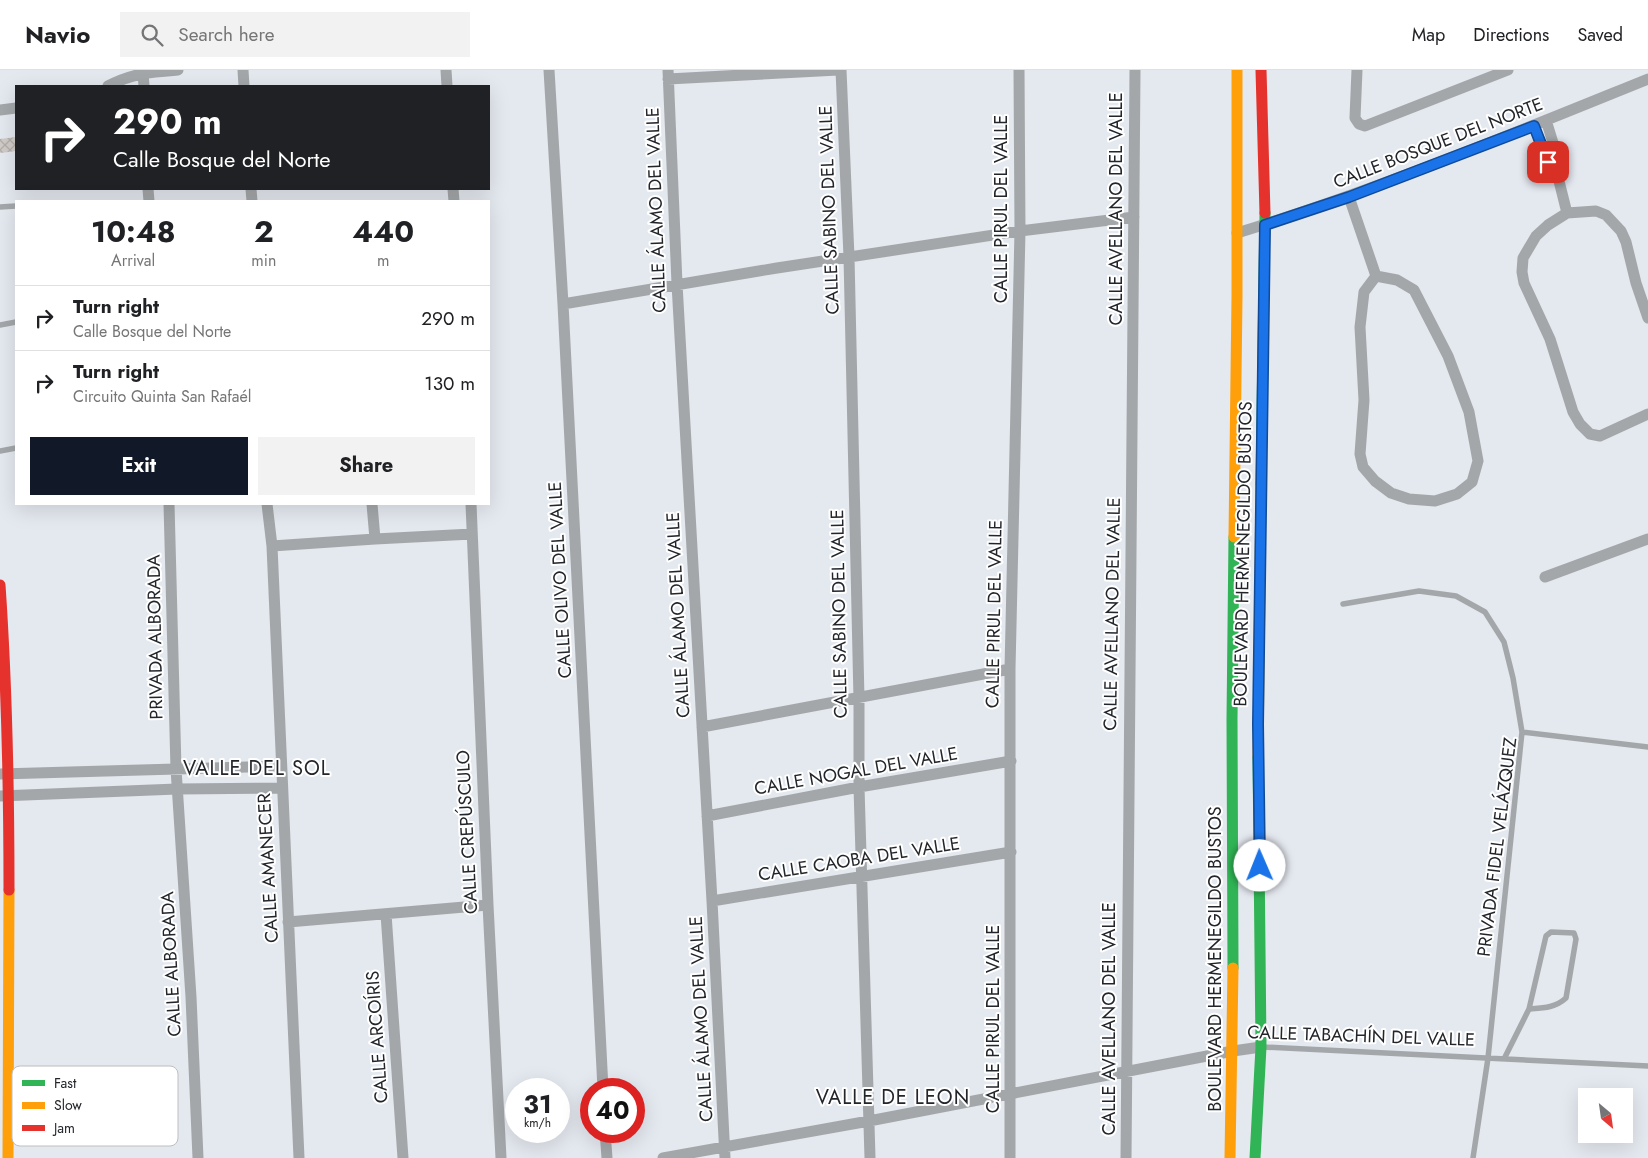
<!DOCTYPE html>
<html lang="en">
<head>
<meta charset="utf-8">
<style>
	body { margin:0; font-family:Jost,sans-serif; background:#f2f2f2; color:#202124; height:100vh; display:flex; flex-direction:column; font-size:19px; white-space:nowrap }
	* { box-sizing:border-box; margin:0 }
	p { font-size:16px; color:#757577 }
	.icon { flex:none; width:28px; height:28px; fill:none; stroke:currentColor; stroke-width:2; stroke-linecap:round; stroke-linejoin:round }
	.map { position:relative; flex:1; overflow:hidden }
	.drawer { position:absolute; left:15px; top:130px; width:475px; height:305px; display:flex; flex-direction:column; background:#fff; border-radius:0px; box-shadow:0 5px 20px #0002 }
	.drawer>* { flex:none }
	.guide { position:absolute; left:15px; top:15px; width:475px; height:105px; border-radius:0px; box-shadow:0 5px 20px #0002; background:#202124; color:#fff; overflow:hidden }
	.needle { width:32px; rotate:151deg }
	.tools { position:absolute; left:1578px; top:1018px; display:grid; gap:10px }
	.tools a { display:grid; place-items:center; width:55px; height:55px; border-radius:0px; background:#fff; box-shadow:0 5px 20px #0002; font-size:25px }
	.speed { position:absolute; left:505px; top:1008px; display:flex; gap:10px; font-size:25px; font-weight:700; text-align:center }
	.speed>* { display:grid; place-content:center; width:65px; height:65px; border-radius:50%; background:#fff; box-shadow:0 5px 20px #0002; line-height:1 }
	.speed small { font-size:12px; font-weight:400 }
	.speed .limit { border:8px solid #d22; background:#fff; color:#111 }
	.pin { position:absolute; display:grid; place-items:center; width:42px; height:42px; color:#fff; margin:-21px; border-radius:10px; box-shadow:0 2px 8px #0006 }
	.me { position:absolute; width:55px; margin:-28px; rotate:359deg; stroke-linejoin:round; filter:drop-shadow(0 0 4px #0008) }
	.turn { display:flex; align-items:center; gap:18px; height:105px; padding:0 15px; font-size:22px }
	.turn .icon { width:65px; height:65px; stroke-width:2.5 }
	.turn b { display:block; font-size:35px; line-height:42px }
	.eta { display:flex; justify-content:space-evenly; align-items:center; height:85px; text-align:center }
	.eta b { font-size:30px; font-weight:700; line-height:35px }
	.action { display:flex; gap:10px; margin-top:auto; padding:10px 15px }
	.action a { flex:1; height:58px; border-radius:0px; background:#111827; color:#fff; font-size:20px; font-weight:700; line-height:58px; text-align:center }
	.action a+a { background:#f2f2f2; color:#202124 }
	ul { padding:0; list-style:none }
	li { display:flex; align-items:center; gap:15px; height:65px; padding:0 15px; border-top:1px solid #e0e0e0 }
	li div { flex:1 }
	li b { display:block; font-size:19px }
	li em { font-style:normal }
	header { display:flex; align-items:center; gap:30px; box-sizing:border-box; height:70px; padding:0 25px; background:#fff; border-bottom:1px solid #e0e0e0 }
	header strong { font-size:24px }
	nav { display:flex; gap:28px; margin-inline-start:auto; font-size:18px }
	.search { width:350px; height:45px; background:#f2f2f2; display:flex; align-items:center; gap:12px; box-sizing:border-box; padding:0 18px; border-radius:0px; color:#757577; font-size:19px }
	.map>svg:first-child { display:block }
</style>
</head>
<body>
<header>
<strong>Navio</strong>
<div class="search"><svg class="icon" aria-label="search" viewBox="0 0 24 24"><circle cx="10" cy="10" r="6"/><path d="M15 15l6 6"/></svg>Search here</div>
<nav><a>Map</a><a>Directions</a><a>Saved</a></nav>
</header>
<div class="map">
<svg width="1648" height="1088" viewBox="0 0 1648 1088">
	<defs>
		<pattern id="building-cross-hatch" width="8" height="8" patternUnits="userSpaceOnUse" patternTransform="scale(1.25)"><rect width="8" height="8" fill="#d0cbc7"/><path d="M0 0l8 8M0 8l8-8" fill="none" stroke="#b2aeab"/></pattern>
	</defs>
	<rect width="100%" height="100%" fill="#e4e8ef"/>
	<path fill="url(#building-cross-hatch)" d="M16 67V81L0 83V69Z"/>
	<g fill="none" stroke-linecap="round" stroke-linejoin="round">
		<path stroke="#a4a7a9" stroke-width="5.5" d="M0 137 16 136
			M0 255 16 252
			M0 381 16 378
			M1343 534 1419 521 1456 526 1485 542 1504 572 1513 608 1522 662 1488 988 1473 1088
			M1522 662 1648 677
			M1263 977 1648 996
			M1504 989 1529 939C1543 938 1555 938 1566 928L1576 869 1574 863 1551 862 1546 866 1529 939"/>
		<path stroke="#a4a7a9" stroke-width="11" d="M243 0 244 16
			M446 0 447 16
			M549 0 563 234 603 1019
			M668 0 677 214 712 831 725 1088
			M841 0 849 187 859 629V717L870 1088
			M1357 0 1355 48 1359 54 1365 56 1508 0
			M143 3 144 16
			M668 9 838 0
			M108 16C133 3 151 2 178 0
			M0 40 16 38
			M1546 50 1558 89 1557 103 1567 143
			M1534 56 1548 92 1557 103
			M148 119 149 131
			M251 119 252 131
			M453 119 454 131
			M1349 127 1376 206
			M1237 163C1377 120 1512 64 1648 9
			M1376 206 1397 210 1414 220 1448 286 1469 342 1478 391 1472 412 1457 424 1435 431 1409 429 1391 423 1375 411 1363 397 1360 384 1364 330 1360 257 1364 222Z
			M563 234 777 198 1020 161 1134 147
			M1648 248 1636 213 1626 172 1621 161 1606 145 1596 141 1567 143 1548 155 1536 166 1523 188 1522 202 1524 213 1550 269 1573 342 1580 354 1590 364 1600 366 1648 344
			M169 434 176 699 191 927 198 1088
			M267 434 272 476 299 1088
			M372 434 375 469
			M471 434 488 835 501 1088
			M272 476 375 469 472 464
			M1545 507 1648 469
			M702 657 1010 599
			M0 704 281 696
			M0 726 177 719 282 718
			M707 746 859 717 1011 691
			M712 831 1011 782
			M386 844 403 1088
			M288 852 488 835
			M605 1061 607 1088
			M663 1088 869 1051 1233 981 1261 977
			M1010 1088V599L1020 161 1019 0
			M1126 1088 1135 0"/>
		<path stroke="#30b455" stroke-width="11" d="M1261 414 1265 143
			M1233 898 1232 649 1234 467
			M1255 1088 1261 977 1258 687"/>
		<path stroke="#ff9f0a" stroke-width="11" d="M1234 467 1237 227V0
			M1258 687 1261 414
			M8 1088 9 820
			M1230 1088 1233 898"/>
		<path stroke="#e5322d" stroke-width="11" d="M1261 0 1265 143
			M0 515C7 617 9 718 9 820"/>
	</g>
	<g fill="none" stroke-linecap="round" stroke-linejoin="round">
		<defs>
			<path id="route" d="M1260 796 1258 654 1265 155 1349 127 1534 56 1548 92"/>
		</defs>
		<use href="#route" stroke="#114b97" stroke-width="12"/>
		<use href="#route" stroke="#1a73e8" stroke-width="9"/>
	</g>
	<g text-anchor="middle" stroke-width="4" stroke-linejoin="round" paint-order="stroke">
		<g font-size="18" fill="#22252a" stroke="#fff">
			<text transform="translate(1438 73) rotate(-21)" y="6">CALLE BOSQUE DEL NORTE</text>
			<text transform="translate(1001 139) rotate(-90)" y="6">CALLE PIRUL DEL VALLE</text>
			<text transform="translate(1116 139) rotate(-90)" y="6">CALLE AVELLANO DEL VALLE</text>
			<text transform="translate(656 140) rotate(-92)" y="6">CALLE ÁLAMO DEL VALLE</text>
			<text transform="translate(829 140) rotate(-92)" y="6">CALLE SABINO DEL VALLE</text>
			<text transform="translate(1243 484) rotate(-89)" y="6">BOULEVARD HERMENEGILDO BUSTOS</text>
			<text transform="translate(560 510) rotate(-93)" y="6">CALLE OLIVO DEL VALLE</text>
			<text transform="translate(839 544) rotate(-91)" y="6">CALLE SABINO DEL VALLE</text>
			<text transform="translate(994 544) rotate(-89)" y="6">CALLE PIRUL DEL VALLE</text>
			<text transform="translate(1112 544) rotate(-89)" y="6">CALLE AVELLANO DEL VALLE</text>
			<text transform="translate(678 545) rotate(-93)" y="6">CALLE ÁLAMO DEL VALLE</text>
			<text transform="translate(155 567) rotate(-91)" y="6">PRIVADA ALBORADA</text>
			<text transform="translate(856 701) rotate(-10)" y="6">CALLE NOGAL DEL VALLE</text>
			<text transform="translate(467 762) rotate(-93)" y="6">CALLE CREPÚSCULO</text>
			<text transform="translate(1497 777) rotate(-83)" y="6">PRIVADA FIDEL VELÁZQUEZ</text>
			<text transform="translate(859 789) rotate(-9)" y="6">CALLE CAOBA DEL VALLE</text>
			<text transform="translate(268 798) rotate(-93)" y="6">CALLE AMANECER</text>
			<text transform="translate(1215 889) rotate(-90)" y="6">BOULEVARD HERMENEGILDO BUSTOS</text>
			<text transform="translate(171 894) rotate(-93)" y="6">CALLE ALBORADA</text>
			<text transform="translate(701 949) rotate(-93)" y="6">CALLE ÁLAMO DEL VALLE</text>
			<text transform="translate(993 949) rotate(-90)" y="6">CALLE PIRUL DEL VALLE</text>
			<text transform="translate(1109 949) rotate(-90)" y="6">CALLE AVELLANO DEL VALLE</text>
			<text transform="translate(1361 966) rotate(2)" y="6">CALLE TABACHÍN DEL VALLE</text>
			<text transform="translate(377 967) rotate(-94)" y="6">CALLE ARCOÍRIS</text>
		</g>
		<g font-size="20" letter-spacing="1" fill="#22252a" stroke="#fff">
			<text x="257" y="705">VALLE DEL SOL</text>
			<text x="893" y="1034">VALLE DE LEON</text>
		</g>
	</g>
	<rect x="12" y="996" width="166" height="80" rx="8" fill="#fff" stroke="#bdbebf" stroke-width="1"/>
	<rect x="22" y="1010" width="23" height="6" fill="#30b455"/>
	<rect x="22" y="1032" width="23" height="7" fill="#ff9f0a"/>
	<rect x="22" y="1055" width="23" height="6" fill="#e5322d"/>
	<g font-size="14" fill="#22252a">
		<text x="54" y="1018">Fast</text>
		<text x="54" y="1040">Slow</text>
		<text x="54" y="1063">Jam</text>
	</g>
</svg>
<div class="tools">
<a><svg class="needle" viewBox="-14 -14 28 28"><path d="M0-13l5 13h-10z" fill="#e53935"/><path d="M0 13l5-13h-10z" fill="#757577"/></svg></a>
</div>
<div class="speed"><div>31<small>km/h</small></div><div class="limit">40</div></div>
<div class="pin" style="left:1548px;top:92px;background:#d93025"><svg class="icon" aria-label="arrive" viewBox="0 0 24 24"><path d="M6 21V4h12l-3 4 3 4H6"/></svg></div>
<svg class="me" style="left:1260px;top:796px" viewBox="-20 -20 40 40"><circle r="19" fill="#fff"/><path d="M0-13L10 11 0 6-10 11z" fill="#1a73e8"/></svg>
<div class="guide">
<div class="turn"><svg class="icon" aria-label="right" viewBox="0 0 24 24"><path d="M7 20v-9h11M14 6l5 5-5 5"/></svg><div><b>290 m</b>Calle Bosque del Norte</div></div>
</div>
<section class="drawer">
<div class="eta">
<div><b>10:48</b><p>Arrival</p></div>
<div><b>2</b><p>min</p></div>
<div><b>440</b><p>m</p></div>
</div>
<ul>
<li><svg class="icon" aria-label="right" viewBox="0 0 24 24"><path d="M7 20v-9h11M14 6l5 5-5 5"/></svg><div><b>Turn right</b><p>Calle Bosque del Norte</p></div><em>290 m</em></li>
<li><svg class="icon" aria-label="right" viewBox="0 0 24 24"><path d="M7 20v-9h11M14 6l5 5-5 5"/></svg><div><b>Turn right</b><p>Circuito Quinta San Rafaél</p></div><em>130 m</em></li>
</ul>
<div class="action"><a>Exit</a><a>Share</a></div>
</section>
</div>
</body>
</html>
